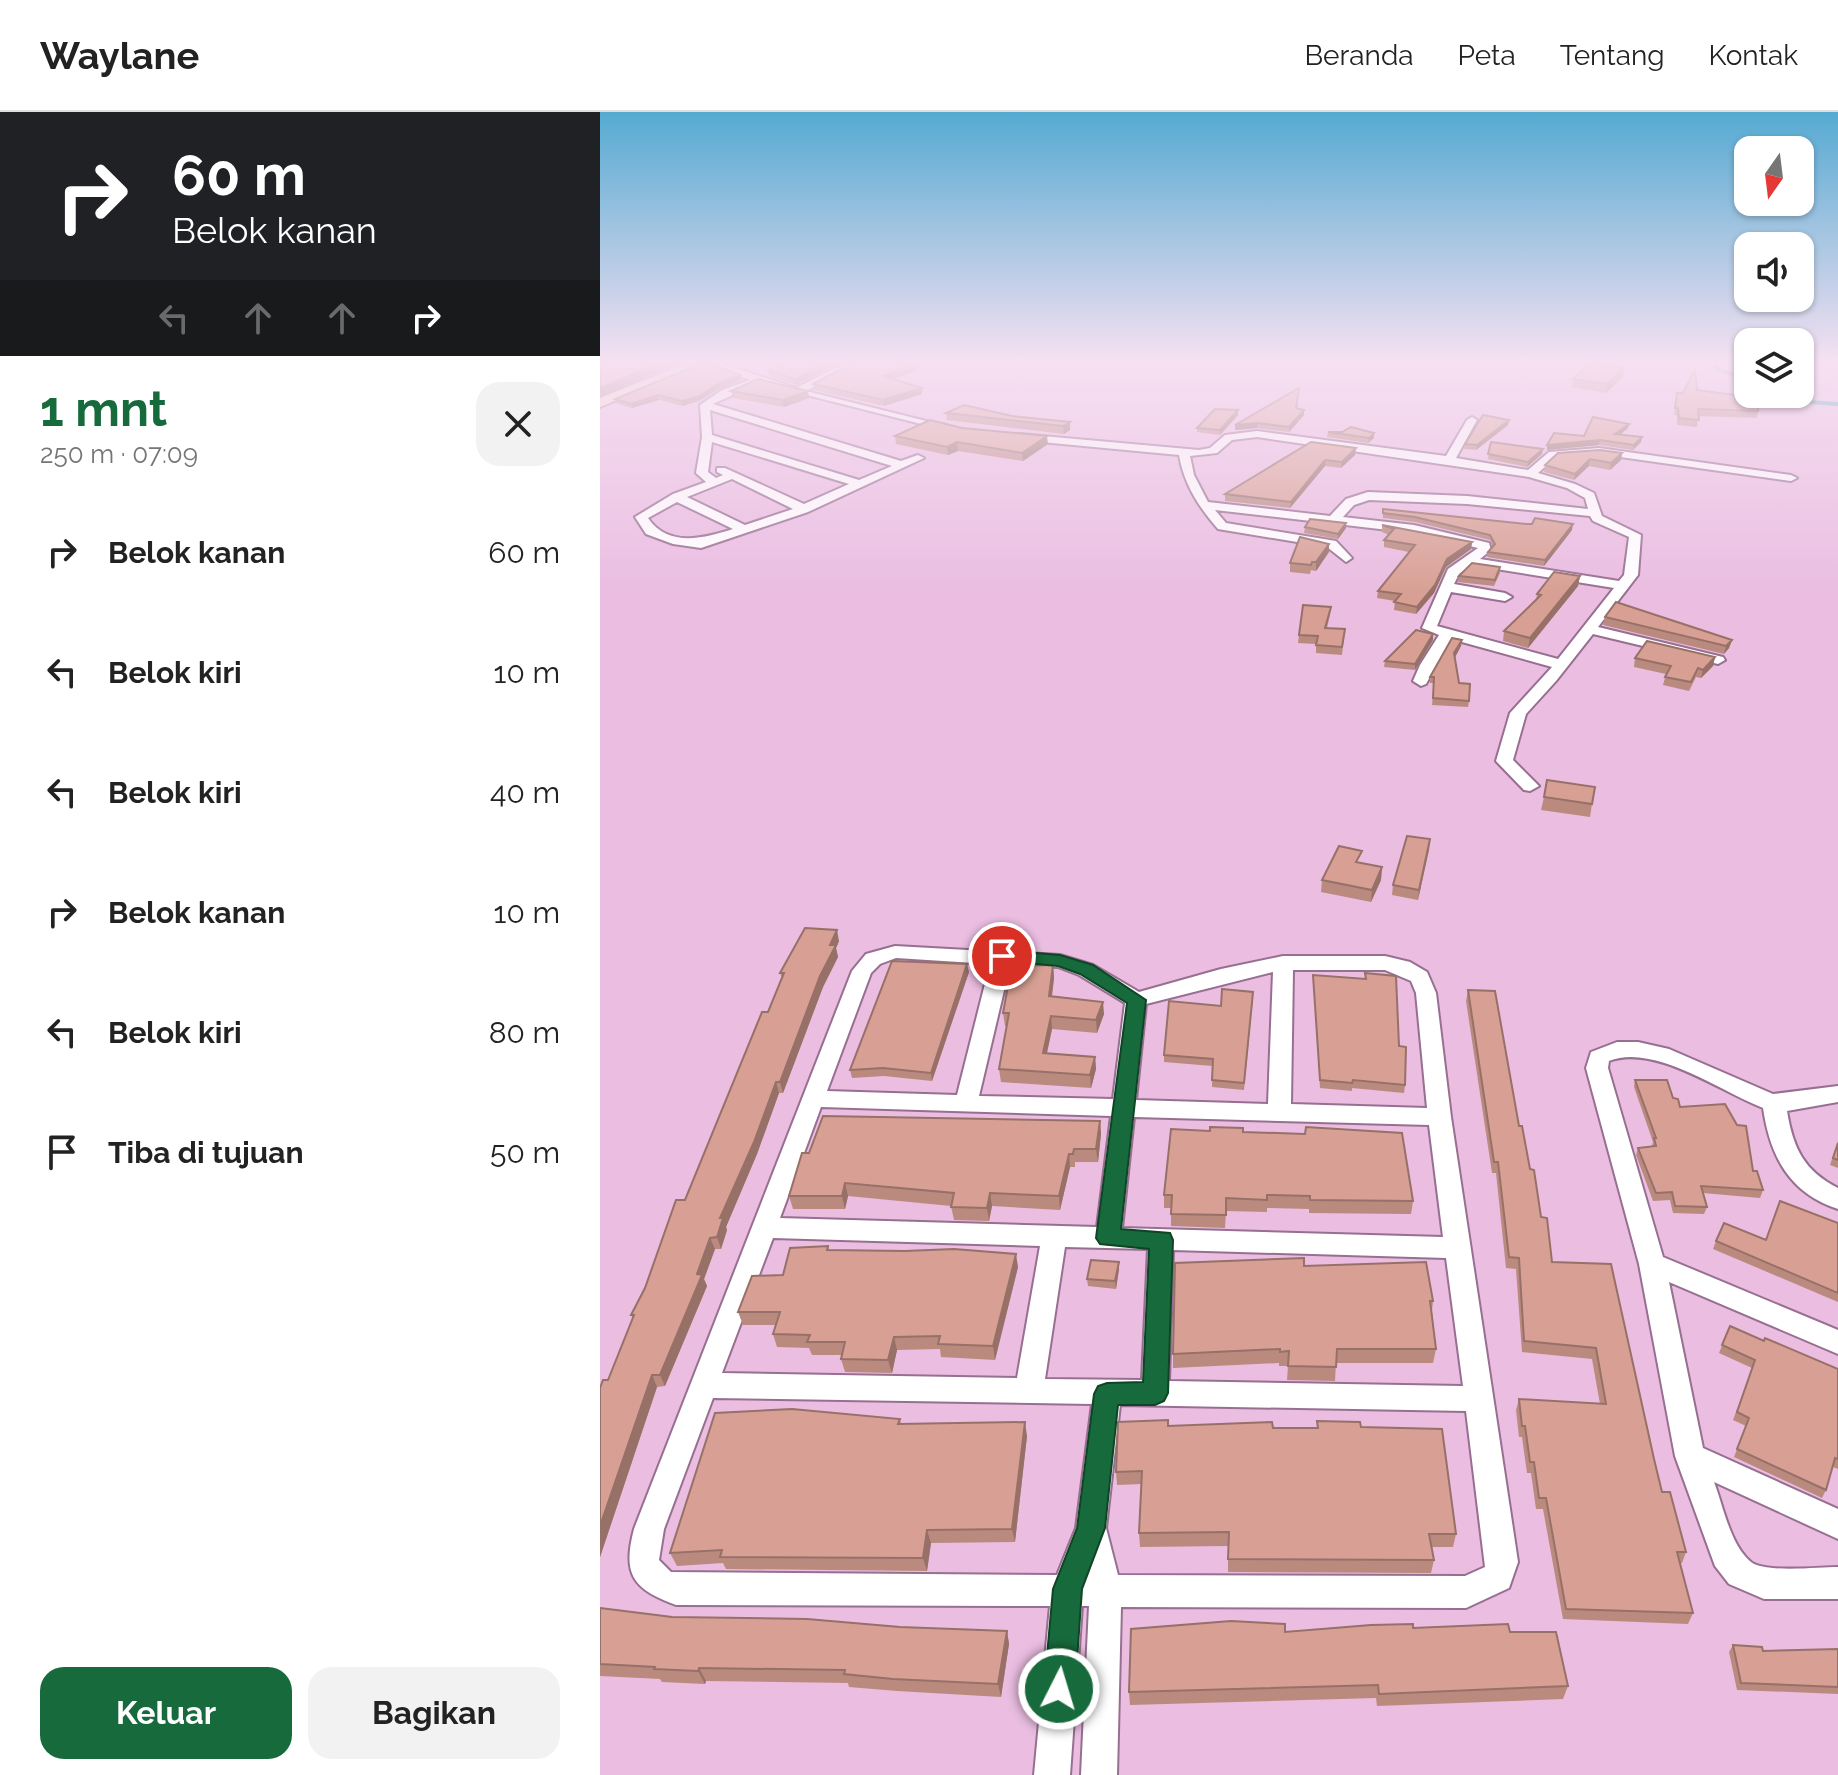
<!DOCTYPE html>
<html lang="id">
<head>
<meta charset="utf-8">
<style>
	body { margin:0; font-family:Raleway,sans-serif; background:#f2f2f2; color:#222; height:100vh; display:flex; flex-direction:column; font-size:30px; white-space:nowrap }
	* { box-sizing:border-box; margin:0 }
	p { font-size:26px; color:#767676 }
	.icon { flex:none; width:44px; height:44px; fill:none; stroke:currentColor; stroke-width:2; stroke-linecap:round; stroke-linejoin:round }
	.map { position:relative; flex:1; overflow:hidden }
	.details { display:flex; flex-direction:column; background:#fff; width:600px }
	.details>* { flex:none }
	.guide { background:#202124; color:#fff; overflow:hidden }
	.needle { width:52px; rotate:194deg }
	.tools { position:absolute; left:1134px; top:24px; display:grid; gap:16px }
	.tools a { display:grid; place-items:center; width:80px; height:80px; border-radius:16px; background:#fff; box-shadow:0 2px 6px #0004; font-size:40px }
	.pin { position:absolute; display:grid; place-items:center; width:68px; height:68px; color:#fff; margin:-34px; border:4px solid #fff; border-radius:50%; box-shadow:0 2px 8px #0007 }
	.me { position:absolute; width:88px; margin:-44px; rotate:5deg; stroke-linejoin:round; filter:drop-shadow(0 0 6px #0008) }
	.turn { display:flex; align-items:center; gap:28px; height:168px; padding:0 40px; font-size:36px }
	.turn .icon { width:104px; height:104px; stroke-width:2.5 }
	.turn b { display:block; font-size:56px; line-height:68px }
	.lanes { display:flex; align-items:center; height:76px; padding:0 40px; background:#0003; justify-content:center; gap:40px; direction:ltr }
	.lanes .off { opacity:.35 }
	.round { display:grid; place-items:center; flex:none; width:84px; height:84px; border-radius:24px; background:#f2f2f2 }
	.summary { display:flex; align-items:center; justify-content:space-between; height:136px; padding:0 40px }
	h1 { font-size:48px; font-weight:700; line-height:60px; color:#176a3b }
	.cta { display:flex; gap:16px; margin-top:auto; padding:16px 40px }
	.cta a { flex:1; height:92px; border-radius:24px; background:#176a3b; color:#fff; font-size:32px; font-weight:700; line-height:92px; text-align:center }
	.cta a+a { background:#f2f2f2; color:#222 }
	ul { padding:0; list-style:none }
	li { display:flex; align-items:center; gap:24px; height:120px; padding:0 40px }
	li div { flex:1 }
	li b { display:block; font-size:30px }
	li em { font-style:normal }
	header { display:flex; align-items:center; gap:48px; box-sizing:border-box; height:112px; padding:0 40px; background:#fff; border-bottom:2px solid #e0e0e0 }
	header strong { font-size:38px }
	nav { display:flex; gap:44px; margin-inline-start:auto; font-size:28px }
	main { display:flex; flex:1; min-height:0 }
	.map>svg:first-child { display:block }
</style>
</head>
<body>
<header>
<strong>Waylane</strong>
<nav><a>Beranda</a><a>Peta</a><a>Tentang</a><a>Kontak</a></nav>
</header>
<main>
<section class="details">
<div class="guide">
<div class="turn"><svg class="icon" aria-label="right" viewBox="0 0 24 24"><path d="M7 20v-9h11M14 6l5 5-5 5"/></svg><div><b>60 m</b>Belok kanan</div></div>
<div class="lanes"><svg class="icon off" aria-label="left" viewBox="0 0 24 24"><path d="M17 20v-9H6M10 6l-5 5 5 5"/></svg><svg class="icon off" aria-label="ahead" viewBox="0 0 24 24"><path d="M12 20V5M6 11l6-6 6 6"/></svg><svg class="icon off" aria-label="ahead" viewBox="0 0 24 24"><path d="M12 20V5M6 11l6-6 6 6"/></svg><svg class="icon" aria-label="right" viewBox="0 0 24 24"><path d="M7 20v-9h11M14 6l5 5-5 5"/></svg></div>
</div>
<div class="summary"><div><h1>1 mnt</h1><p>250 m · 07:09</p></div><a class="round"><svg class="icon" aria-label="close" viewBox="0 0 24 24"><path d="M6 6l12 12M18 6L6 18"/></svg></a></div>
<ul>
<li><svg class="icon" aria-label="right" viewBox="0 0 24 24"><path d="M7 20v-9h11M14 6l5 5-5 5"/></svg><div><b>Belok kanan</b></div><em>60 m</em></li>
<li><svg class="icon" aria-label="left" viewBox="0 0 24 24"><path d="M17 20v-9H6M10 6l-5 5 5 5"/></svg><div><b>Belok kiri</b></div><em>10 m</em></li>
<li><svg class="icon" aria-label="left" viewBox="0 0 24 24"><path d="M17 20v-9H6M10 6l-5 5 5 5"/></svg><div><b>Belok kiri</b></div><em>40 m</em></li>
<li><svg class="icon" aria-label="right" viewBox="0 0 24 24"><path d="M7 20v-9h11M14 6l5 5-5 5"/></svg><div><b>Belok kanan</b></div><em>10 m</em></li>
<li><svg class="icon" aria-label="left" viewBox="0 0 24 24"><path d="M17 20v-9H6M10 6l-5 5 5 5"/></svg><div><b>Belok kiri</b></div><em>80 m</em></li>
<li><svg class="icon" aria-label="arrive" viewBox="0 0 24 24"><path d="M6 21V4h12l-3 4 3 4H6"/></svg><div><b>Tiba di tujuan</b></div><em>50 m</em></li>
</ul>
<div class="cta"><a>Keluar</a><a>Bagikan</a></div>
</section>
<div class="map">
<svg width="1238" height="1663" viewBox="0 0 1238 1663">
	<rect width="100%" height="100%" fill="#eabde1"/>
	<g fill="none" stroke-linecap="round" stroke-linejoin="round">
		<path stroke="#199bb1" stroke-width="4" d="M1121 248 1115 256 1148 268
			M1173 282 1179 288 1238 292"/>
		<defs>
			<path id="street" d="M98 248H111L196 276 252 248H264L206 279 354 316 349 319 159 271 113 292 301 349 318 343 324 346 208 400 101 436 73 432 46 422 35 405 73 382 106 370 96 361 102 325 100 293 122 278 150 268ZM110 298 292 354 259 368 112 323ZM112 330 249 372 204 392 125 356H117V360L123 363 116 366 108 360ZM132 367 193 397 145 413 87 385ZM77 390 133 417C105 426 68 436 48 406Z
				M872 305 877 308 856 346 928 358 949 340 999 336 1191 363 1197 366 1191 369 999 342 956 345 938 361 975 372 994 381 1002 404 1041 423 1038 463 998 515 1123 545 1125 548 1118 552 993 522 956 569 926 602 913 648 939 674 930 679 924 678 896 649 910 601 952 555 851 527 826 572 821 574 813 569 820 553 839 523 822 516 848 457 878 436 814 421 615 398 626 411 736 429 752 446 746 450 727 435 618 417C598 394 584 372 579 343L420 328 415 325 420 322 599 338 610 336 625 323 657 319 846 344 867 308ZM657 325 929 365 967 376 985 386 988 397 867 384 768 380 746 387 730 404 608 390 594 363 590 344 617 341 632 328ZM769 388 867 392 990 404 993 409 1029 425 1024 463 1019 469 880 447 891 438 889 431 814 413 743 405 754 393ZM871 453 1014 476 958 547 837 514 851 480 905 489 912 485 905 481 854 472 859 462Z
				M295 834 460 843 493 853 539 880 621 857 683 844H785L810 850 827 860 836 881 851 1005 918 1450 909 1476 866 1496 521 1495 517 1663H481L489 1494H482L470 1663H434L450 1494 76 1493C33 1477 22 1463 34 1417L252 859 266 842ZM296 846 390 852 357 983 227 979 271 861 280 852ZM410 853 458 855 479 863 525 891 513 987 379 984ZM693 858H785L811 869 816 881 827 996 691 992ZM673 860 668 992 536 988 546 892ZM221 995 511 1004 497 1115 180 1106ZM534 1005 829 1013 843 1125 522 1116ZM173 1126 440 1134 417 1266 122 1261ZM465 1135 548 1137 542 1268 445 1267ZM573 1138 846 1146 863 1274 569 1269ZM113 1286 492 1292 476 1416 457 1463 71 1460 59 1448 64 1417ZM520 1293 866 1299 885 1455 865 1464 518 1463 506 1416Z
				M1017 930H1038L1069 937 1173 982 1238 974V990L1187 999C1193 1036 1204 1059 1238 1076V1097C1189 1081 1170 1044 1163 996 1121 980 1054 931 1009 949L1008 956 1063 1145 1238 1218V1242L1069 1170 1103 1336 1238 1397V1427L1114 1370C1123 1393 1130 1433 1151 1450 1165 1461 1218 1455 1238 1455V1487H1164L1129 1472 1115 1454 1075 1344 1039 1152 986 956 991 940Z"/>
			<path id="secondary" d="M94 248H113L0 295V286Z"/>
		</defs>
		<use href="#street" stroke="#976f90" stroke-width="4"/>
		<use href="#secondary" stroke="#976f90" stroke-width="4"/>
		<use href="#street" fill="#fff" fill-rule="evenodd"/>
		<use href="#secondary" fill="#f3e8be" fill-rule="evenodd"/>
	</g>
	<path fill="#ba8a7f" d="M246 248 196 273 169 264 168 258Z
		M315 253 316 259 292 267 322 276V282L284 294 214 278 213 272Z
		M1024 256 1023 265 1006 281 972 275 973 267Z
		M140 263 141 268 120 276 101 288 83 294 59 288 32 296 16 291 15 287Z
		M1097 278 1158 299 1157 306 1098 304 1097 315 1077 313V303H1074L1077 281Z
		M131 279 209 286 184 295 133 286Z
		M696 296 704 298V303L689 320 657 316 635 318Z
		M638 298V303L620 323 597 320V316Z
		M346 301 412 304 470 310V318L464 322 347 308Z
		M909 308 908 313 876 338 864 337 865 332Z
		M362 316 448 332 423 349 358 339 348 343 296 332 295 324Z
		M1028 316 1020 323 1042 325 1041 330 1033 338 999 333 947 338V333L984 324Z
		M728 320H742L774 326 768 331 727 325Z
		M711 330 755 343 741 356 725 354 690 396 625 389V382Z
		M891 330 942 342 927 355 888 347Z
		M1022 341 1021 348 1010 358 989 354 974 368 944 360 945 353Z
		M783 397 972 418 944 454 887 445 888 440 892 434 890 428 815 410 783 406Z
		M782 413 872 430 871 437 846 455 834 481 816 502 794 498 795 489 777 486 778 479 809 440 784 435V428L789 423 782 420Z
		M705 415 746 416 738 427 704 421Z
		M729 440 716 459 711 458 710 462 690 460V451Z
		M900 455V461L894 474 858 470 859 464Z
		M980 464 978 474 928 536 903 529 904 519 936 489 937 482Z
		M731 495 730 503 727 516 745 517 742 543 716 541V532L698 531 699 523Z
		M1005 505 1132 528 1129 536 1124 542 1003 513Z
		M833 522V528L815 558 784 555 785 549Z
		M862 528 861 534 855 545 859 571 869 589 868 595 832 593 834 571H830V565Z
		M1115 545 1113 554 1101 566 1096 565 1089 579 1063 573 1066 562 1034 555 1035 546Z
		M944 685 992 692 990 705 941 698Z
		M830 727 818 788 792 783 793 773Z
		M761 751 782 755 781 768 771 790 721 780 722 768Z
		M239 829 236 836 238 845 223 875 183 981H179L157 1042 126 1115 127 1118 121 1137H115L104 1167 107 1174 65 1274 57 1275 0 1445V1276L8 1268 33 1206 31 1203 45 1176 85 1088 168 900 182 866 180 861Z
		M453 853 454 866 452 885 504 902 497 921 452 917 447 941 495 945 496 957 491 976 401 970 399 957 407 914H405L403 901 415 868Z
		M369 860 332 969 284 964 252 966 250 958Z
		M765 861 799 934 805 973 804 981 752 976V979L720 976 713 863 765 867Z
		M868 878 919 1014 952 1150 1054 1347 1062 1380 1086 1440 1082 1451H1079L1093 1501 1088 1512 963 1507 943 1397H936L931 1361H927L922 1325H919L916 1298 919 1287 1000 1292 992 1247 922 1240 916 1157 906 1156 896 1061H892L866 889Z
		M653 887 644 978 612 975 613 954 564 950V943L621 894Z
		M1035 968 1073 986 1080 995 1153 1059 1163 1078 1160 1086 1103 1081 1107 1095 1104 1102 1073 1101 1070 1088 1053 1089 1036 1043 1038 1036 1052 1034 1053 1030 1034 975Z
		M500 1009 501 1022 498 1050H475V1055H470L460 1098 392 1094 389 1109 354 1108 351 1094 248 1084 245 1097H193L189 1084 209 1041Z
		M610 1019 643 1020 813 1089 811 1102 709 1101V1097L667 1096V1100L626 1099 625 1116 571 1114V1096H564V1083Z
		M1238 1029V1056L1230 1053Z
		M1238 1111V1190L1113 1137 1116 1129 1165 1128Z
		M228 1134 229 1138 418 1155 395 1248 341 1245 340 1237 297 1238 292 1261 245 1260 241 1247 242 1243H212L209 1236 177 1235 173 1222 175 1213H143L138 1200 183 1163Z
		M519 1150V1157L516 1177 488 1174 487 1167Z
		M704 1154 833 1189 832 1199 836 1237 833 1251H736L735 1269 687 1268 688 1254H679V1251L573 1256V1242Z
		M1130 1214 1164 1229 1238 1257V1357L1233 1355 1226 1378 1222 1386 1134 1345 1146 1314 1133 1308 1152 1256 1119 1241Z
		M300 1307 301 1312 427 1324 415 1430 331 1431 327 1459 126 1457 123 1451 77 1454 70 1441Z
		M717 1309 761 1315 856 1422 853 1435H831L834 1448 831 1461 628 1460V1434L540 1435 539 1421 541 1372 517 1373 516 1360 568 1314 717 1316Z
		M0 1496 72 1505 300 1515 407 1519 409 1532 401 1585 297 1579 249 1575 248 1571 106 1569 105 1572 62 1570 60 1567 0 1564Z
		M813 1516 910 1520 968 1574 963 1587 777 1594 776 1586 530 1593 529 1580 685 1520Z
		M1133 1533 1163 1539 1238 1537V1582L1137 1578 1129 1540Z"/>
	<path fill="#977068" d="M67 248H87L0 284V276Z
		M233 248H246L196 273 195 267Z
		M315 253 316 259 284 270 283 264Z
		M1024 256 1023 265 1006 281 1007 272Z
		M140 263 141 268 120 276 101 288 83 294 82 289 119 271Z
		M322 276V282L284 294 283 288Z
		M208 279 209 286 184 295 183 288Z
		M58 283 59 288 32 296 31 292Z
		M638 298V303L620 323V318Z
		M704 298V303L689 320V315Z
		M909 308 908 313 876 338 877 333Z
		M470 310V318L464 322 463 314Z
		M657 311V316L635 318V313Z
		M1029 312 1028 316 1014 327 1015 322Z
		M774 321V326L768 331 769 326Z
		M447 324 448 332 423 349 422 341Z
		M1042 325 1041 330 1033 338 1034 333Z
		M1000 328 999 333 947 338V333Z
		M357 330 358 339 348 343 347 335Z
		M756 336 755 343 741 356 742 350Z
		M943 337 942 342 927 355 928 350Z
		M1022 341 1021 348 1010 358 1011 351Z
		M990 347 989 354 974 368 975 362Z
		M725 348V354L690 396 691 390Z
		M746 411V416L738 427V422Z
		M973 412 972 418 944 454 945 448Z
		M872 430 871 437 846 455 834 481 816 502 817 495 847 447Z
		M729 432V440L716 459V450Z
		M980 464 978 474 928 536 930 526Z
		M833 522V528L815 558V552Z
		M862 528 861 534 854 547V541Z
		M1132 528 1129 536 1124 542 1126 534Z
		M1115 545 1113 554 1101 566 1103 558Z
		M830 727 829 738 818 788 819 778Z
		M782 755 781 768 771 790 772 778Z
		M237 818 239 829 236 836 238 845 223 875 183 981 180 970 230 833Z
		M367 852 369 860 332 969 331 961Z
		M453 853 454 866 450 897 449 884Z
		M503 890 504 902 497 921 496 908Z
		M451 904 452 917 444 954 443 941Z
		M495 945 496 957 491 976 490 963Z
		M176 970 179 981 157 1042 126 1115 127 1118 121 1137 117 1125 120 1106Z
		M500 1009 501 1022 498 1050 496 1037Z
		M469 1042 470 1055 460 1098 459 1084Z
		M245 1071 248 1084 245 1097 242 1084Z
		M390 1081 392 1094 389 1109 387 1096Z
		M110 1126 115 1137 104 1167 107 1174 65 1274 60 1263Z
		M416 1142 418 1155 395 1248 393 1234Z
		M519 1150V1157L516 1177 515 1169Z
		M294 1225 297 1238 292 1261 288 1248Z
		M52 1263 57 1275 0 1445V1414Z
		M425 1310 427 1324 415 1430 412 1417Z
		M327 1418 331 1431 327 1459 323 1446Z
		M407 1519 409 1532 401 1585 398 1572Z
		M99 1556 106 1569 105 1572 98 1559Z"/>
	<path fill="#d8a094" stroke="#977068" stroke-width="2" d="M0 248H67L0 276Z
		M190 248H233L195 267 168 258Z
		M259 248H294L315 253 283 264 322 276 283 288 213 272Z
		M105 250 140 263 119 271 100 284 82 289 58 283 31 292 15 287Z
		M991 251 1024 256 1007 272 973 267Z
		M1095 258 1097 278 1159 286 1158 299 1098 297 1099 308 1079 306 1078 296H1075L1077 281H1083Z
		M158 267 208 279 183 288 131 279Z
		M699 276 696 296 704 298 689 315 657 311 635 313Z
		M364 293 412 304 470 310 463 314 346 301Z
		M615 297 638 298 620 318 597 316Z
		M883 303 909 308 877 333 865 332Z
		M993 305 1029 312 1015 322 1042 325 1034 333 1000 328 947 333 954 321 984 324Z
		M330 308 362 316 447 324 422 341 357 330 347 335 295 324Z
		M751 315 774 321 769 326 728 320H742Z
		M711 330 756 336 742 350 725 348 691 390 625 382Z
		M891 330 943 337 928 350 888 342Z
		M1000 338 1022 341 1011 351 990 347 975 362 945 353 958 341Z
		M783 397 926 412H932L935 406 973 412 945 448 888 440 895 432 890 423 815 405 783 401Z
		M710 407 746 411 738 422 705 415Z
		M782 413 872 430 847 447 835 473 817 495 794 490 801 482 778 479 815 433 784 428 794 417Z
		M700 425 729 432 716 450H712L711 453 690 451Z
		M872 451 900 455 895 468 859 464Z
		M954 460 980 464 930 526 904 519 941 483 937 482Z
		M1016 490 1132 528 1126 534 1005 505Z
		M703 493 731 495 725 516 745 517 742 535 716 533 718 524 699 523Z
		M816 518 833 522 815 552 785 549Z
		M852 526 862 528 854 541 859 571 870 572 869 589 833 586 834 565H830Z
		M1047 529 1115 545 1103 558 1098 556 1091 570 1065 565 1071 554 1035 546Z
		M947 668 995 675 992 692 944 685Z
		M807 724 830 727 819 778 793 773Z
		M739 734 762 739 756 750 782 755 772 778 722 768Z
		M205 816 237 818 230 833H236L220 864 180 970H176L154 1030 120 1106H123L117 1125 110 1126 97 1162 102 1163 60 1263H52L0 1414V1276L3 1268H8L34 1203H31L45 1176 76 1088H85L162 900H168L184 861H180Z
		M292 849 367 852 331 961 283 956 250 958Z
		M453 853 449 884 503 890 496 908 451 904 443 941 495 945 490 963 399 957 409 901H403L409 868H415L418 854Z
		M765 861 796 864 799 934 806 935 805 973 753 968 752 971 720 968 713 863 766 867Z
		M622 877 653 880 644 971 612 968 613 947 564 943 569 889 621 894Z
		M868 878 895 879 919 1014H922L930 1057 934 1058 941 1105 947 1106 952 1150 1011 1152 1054 1347 1062 1380H1070L1086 1440H1077L1093 1501 966 1497 946 1386H939L934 1350H930L925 1314H922L919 1287 1006 1292 996 1236 924 1229 919 1146 909 1145 898 1050H894Z
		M1035 968H1067L1073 986 1078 987 1080 995 1125 992 1137 1013 1146 1014 1153 1059H1157L1163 1078 1101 1074 1107 1095 1075 1094 1072 1080 1056 1081 1038 1036 1056 1034 1054 1026H1056Z
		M223 1004 500 1009 496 1037H474L473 1042H469L459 1084 390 1081 387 1096 351 1095 354 1081 245 1071 242 1084H189L202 1041H209Z
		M610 1015 643 1016V1020L705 1022 706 1015 802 1021 813 1089 710 1088V1084L667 1083V1088L626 1086V1103L571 1102 572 1083H564L571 1017 610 1019Z
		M1238 1031V1048L1233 1046Z
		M1180 1089 1238 1111V1181L1116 1129 1124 1111 1166 1128Z
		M228 1134 227 1138 305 1139 354 1137 416 1142 393 1234 338 1232 340 1224 294 1225 288 1248 241 1247 245 1230H207L210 1223 173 1222 180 1200H138L152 1164 183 1163 190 1136Z
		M704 1146V1154L826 1150 833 1189H830L836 1237H737L736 1255 688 1254 689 1239 680 1240V1237L573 1242 575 1151Z
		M491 1148 519 1150 515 1169 487 1167Z
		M1130 1214 1164 1229 1165 1226 1238 1257V1347L1235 1346 1226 1378 1137 1337 1149 1306 1137 1300 1155 1248 1122 1233Z
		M192 1297 300 1307 298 1312 425 1310 412 1417 327 1418 323 1446 120 1445 122 1438 70 1441 115 1301Z
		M568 1308V1314L672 1310 673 1316H718L717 1309 760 1310 761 1315 842 1317 856 1422H829L834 1448 628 1447 629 1420 539 1421 542 1359 516 1360 518 1310Z
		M0 1496 72 1505 207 1507 300 1515 407 1519 398 1572 293 1567 244 1562 245 1558 99 1556 98 1559 54 1557 55 1555 0 1552Z
		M631 1509 685 1512V1520L771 1513 813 1512V1516L908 1512 910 1520H956L968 1574 779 1582 778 1573 529 1580 531 1517Z
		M1133 1533 1162 1535 1163 1539 1238 1537V1575L1141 1571Z"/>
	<linearGradient id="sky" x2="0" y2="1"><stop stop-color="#55aad2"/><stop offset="0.52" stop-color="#f6e1f2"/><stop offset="1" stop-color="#f6e1f2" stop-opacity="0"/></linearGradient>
	<rect width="1238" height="481" fill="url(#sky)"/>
	<path fill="#176a3b" stroke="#0f4526" stroke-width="2" d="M402 838 460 843 493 853 546 888 521 1117 570 1121 573 1128 568 1281 564 1289 555 1293H518L505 1416 482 1477 475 1577 470 1588 459 1592 449 1588 444 1577 453 1477 477 1416 494 1282 498 1274 507 1271 543 1270 549 1137 500 1132 496 1126 527 891 480 862 458 854 395 848 393 844 395 840Z"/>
</svg>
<div class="tools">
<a><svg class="needle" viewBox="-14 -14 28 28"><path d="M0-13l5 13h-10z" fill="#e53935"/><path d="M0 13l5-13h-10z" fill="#767676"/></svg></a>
<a><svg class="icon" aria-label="sound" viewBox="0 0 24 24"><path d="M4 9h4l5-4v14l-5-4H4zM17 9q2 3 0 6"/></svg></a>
<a><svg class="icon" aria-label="layers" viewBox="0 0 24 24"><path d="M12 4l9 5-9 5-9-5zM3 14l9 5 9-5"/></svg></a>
</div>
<div class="pin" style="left:402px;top:844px;background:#d93025"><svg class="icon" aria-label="arrive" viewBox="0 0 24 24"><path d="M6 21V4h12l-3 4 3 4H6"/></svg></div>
<svg class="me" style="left:459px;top:1577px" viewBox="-20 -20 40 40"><circle r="17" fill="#176a3b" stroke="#fff" stroke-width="3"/><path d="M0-11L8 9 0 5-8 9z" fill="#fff"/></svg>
</div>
</main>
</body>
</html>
